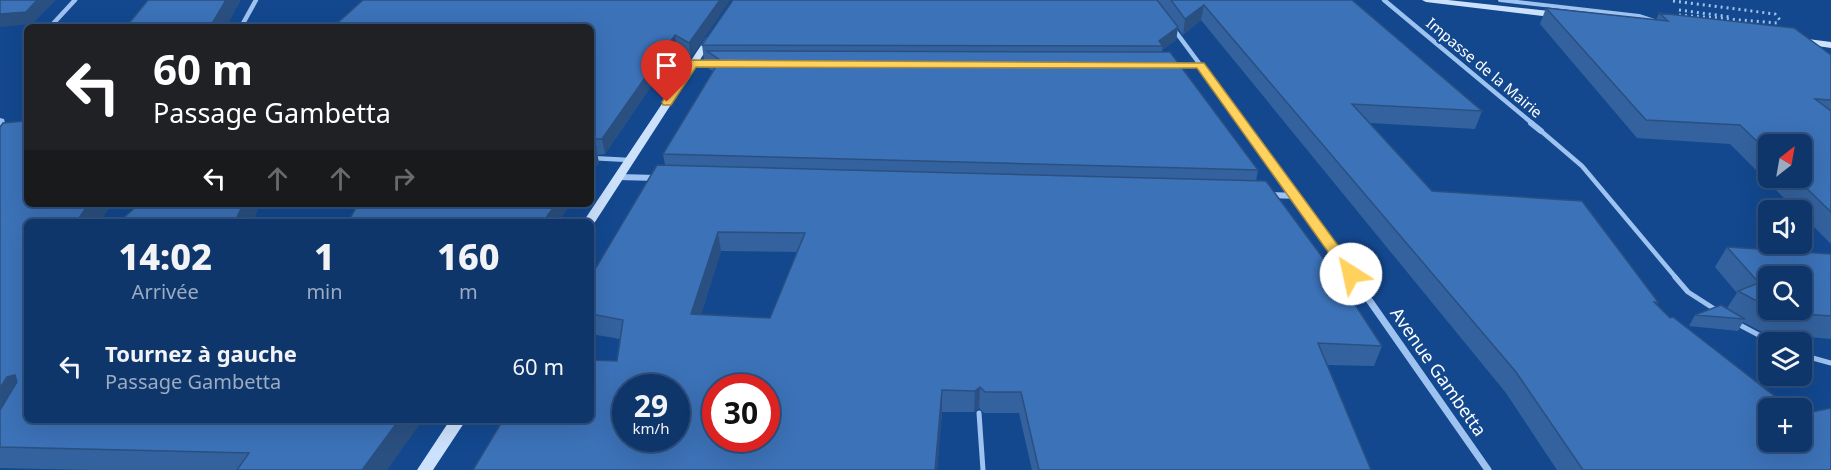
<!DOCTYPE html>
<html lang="fr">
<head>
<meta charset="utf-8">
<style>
	body { margin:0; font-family:"Noto Sans",sans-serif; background:#1c4173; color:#f1f3f6; height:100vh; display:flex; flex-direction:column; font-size:22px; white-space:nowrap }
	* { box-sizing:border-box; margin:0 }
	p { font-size:20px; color:#9babc1 }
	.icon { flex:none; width:33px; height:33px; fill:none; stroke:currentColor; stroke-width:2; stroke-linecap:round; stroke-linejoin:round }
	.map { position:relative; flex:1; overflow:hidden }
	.panel { position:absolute; left:24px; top:219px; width:570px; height:204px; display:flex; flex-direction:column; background:#0e366b; border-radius:9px; box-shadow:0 6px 24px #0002,0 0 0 2px #2e507e }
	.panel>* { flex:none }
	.top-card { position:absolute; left:24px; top:24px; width:570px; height:183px; border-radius:9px; box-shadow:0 6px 24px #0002,0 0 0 2px #2e507e; background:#202124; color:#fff; overflow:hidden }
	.needle { width:39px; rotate:31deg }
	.fabs { position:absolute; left:1758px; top:134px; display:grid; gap:12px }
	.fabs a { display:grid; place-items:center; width:54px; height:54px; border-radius:9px; background:#0e366b; box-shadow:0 6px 24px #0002,0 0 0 2px #2e507e; font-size:30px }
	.speed { position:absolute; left:612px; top:374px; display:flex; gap:12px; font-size:30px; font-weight:700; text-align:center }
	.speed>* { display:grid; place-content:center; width:78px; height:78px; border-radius:50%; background:#0e366b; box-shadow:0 6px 24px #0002,0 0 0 2px #2e507e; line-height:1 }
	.speed small { font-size:15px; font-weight:400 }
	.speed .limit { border:9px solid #d22; background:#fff; color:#111 }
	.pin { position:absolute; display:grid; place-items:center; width:51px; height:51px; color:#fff; margin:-62px -26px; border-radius:50% 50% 50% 0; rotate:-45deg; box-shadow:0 0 6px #0007 }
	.pin .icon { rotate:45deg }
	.me { position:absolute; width:66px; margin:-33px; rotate:325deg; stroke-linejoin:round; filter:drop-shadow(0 0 4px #0008) }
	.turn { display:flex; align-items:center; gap:21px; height:126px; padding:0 30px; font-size:27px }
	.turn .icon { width:78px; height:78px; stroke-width:2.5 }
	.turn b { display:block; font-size:42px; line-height:51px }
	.lanes { display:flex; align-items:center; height:57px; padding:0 30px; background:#0003; justify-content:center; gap:30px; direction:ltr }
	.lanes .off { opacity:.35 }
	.eta { display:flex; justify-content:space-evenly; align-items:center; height:102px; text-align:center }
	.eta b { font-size:36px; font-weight:800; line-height:42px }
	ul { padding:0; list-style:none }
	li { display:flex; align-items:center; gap:18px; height:90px; padding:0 30px }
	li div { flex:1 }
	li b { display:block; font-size:22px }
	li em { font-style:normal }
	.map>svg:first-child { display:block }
</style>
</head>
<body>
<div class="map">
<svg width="1831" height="470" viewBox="0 0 1831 470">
	<rect width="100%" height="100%" fill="#13488f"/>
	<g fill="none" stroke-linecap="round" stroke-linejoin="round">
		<path fill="#90bef4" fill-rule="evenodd" d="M0 118 4 119 6 127 0 131Z"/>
		<path stroke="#9ec3f1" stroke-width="3" stroke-dasharray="2 4" stroke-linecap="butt" d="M1673 1 1775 14 1781 21
			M1679 10 1731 17
			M1679 15 1777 23"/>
		<path stroke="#9ec3f1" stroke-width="4" d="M1500 0 1639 16 1654 21"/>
		<path stroke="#9ec3f1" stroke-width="4.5" d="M1541 131 1582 166 1677 279
			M591 158 629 160"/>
		<path stroke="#9ec3f1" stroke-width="5" d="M1675 277 1688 292 1716 310
			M1736 323 1772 342
			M1802 355 1831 363
			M979 413 983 470"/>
		<path stroke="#9ec3f1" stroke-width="4.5" d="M1384 0 1533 124
			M50 27 75 0
			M241 27 256 0
			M1173 28 1244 124
			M693 64H716
			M1173 65H1201"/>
		<path stroke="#9ec3f1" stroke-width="6" d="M1243 123 1355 279
			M1531 123 1541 131
			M618 177 657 178
			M1270 195 1297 196"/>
		<path stroke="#9ec3f1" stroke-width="7" d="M1353 277 1488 470"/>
		<path fill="#cce1fc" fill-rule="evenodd" d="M1422 0H1448L1559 12 1563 15 1559 18 1426 2Z
			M710 35 714 38 595 222 591 225V222H583L706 38Z
			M1800 38 1831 42V48L1797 43V39Z
			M450 420H466L433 470H417Z"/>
	</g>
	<path fill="#34629e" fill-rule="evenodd" d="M730 0 691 57 677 48 605 154 597 155 599 163 591 174V27Z
		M733 0H1352L1482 111 1475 129 1370 123 1432 191 1658 302 1656 305 1831 470H1557L1506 393 1201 20 1183 35 1178 28 1176 40 1162 50V52L1258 170 1256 181 1382 346 1374 366 1327 365 1371 470H1032L1019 413H984L979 408 974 412H942L937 470H473L617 361 620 339 591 334V276L665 165 663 154 713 71 709 69 708 60H704L702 45ZM721 251 797 252 770 318 701 314Z
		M1546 8 1656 20 1659 13 1831 55V244L1802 215V210H1796L1730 144 1637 138 1540 24ZM1768 144 1802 177H1768Z
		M24 121 27 222V420L387 470H92L0 468V447Z
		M1727 247 1831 254V339L1764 333 1743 322 1738 331 1689 326 1695 315 1727 308 1737 293 1715 267ZM1768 276 1802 309H1768Z"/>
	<path fill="#2a5081" d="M37 0H56L32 24 0 27V14Z
		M226 0H241L226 27H210Z
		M720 0H730L691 57 689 43Z
		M1204 5 1201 20 1183 35 1185 19Z
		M1178 27 1176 40 1162 50 1163 46 1159 41Z
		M675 35 677 48 605 154 602 139Z
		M596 147 599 163 591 174V154Z
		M89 204H112L100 222H76Z
		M243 204H260L253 222H235Z
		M556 204H571L558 222H543Z
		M718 232 721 251 695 334 691 314Z
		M15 375 27 391 0 436V388L7 377Z
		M980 387 979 408 974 412 975 391Z
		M942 390V412L937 470H935Z
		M399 420H423L387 470H362Z"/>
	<path fill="#3c72b8" stroke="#2a5081" stroke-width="1.5" fill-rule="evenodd" d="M0 0H37L26 12 0 14Z
		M148 0H226L210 27H126Z
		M363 0H720L689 43 675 35 602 139H591V27H333Z
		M733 0H1157L1178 27 1159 41 1163 46 702 45Z
		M1171 0H1352L1482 111 1352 104 1432 191 1582 201 1658 302H1654L1670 318 1673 317 1790 408H1768V441H1802V414L1831 408V470H1583L1516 372 1204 5 1185 19Z
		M1546 8 1668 21 1659 13 1794 28 1831 55V100L1815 99 1831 111V212L1795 177H1802V144H1768V152L1740 125 1646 120Z
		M707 51 1170 52 1258 170 663 154 720 60Z
		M27 117V204H89L76 222H27V420H399L362 470H237L249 453 0 447V410L17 382 15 375 7 377 0 388V127L3 123 24 121Z
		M591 147H596L591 154Z
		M657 165 1266 181 1337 277 1382 346 1318 343 1371 470H1039L1021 392H985L980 387 975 391 942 390 935 470H473L503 420H591V360L617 361 623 320 591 314V276ZM718 232 805 233 770 318 691 314ZM626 387H676V438H626ZM716 387H766V438H716Z
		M139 204H243L235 222H119Z
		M358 204H556L543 222H348Z
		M1727 247 1831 254V316L1777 312 1772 309H1802V276H1768V307L1738 291 1759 283Z
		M1721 305 1745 319 1695 315Z"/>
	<path fill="#ffd25e" stroke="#a6883d" stroke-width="1.5" d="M693 60 1204 63 1359 274 1351 279 1346 277 1197 68 696 67 671 105H663L662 102 689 61Z"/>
	<g text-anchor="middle" stroke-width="4.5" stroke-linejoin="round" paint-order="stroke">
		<g font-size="15" fill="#fff" stroke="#13488f">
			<text transform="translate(1484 68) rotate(40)" y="5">Impasse de la Mairie</text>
		</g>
		<g font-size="18" fill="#fff" stroke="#13488f">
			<text transform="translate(1438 372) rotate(55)" y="6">Avenue Gambetta</text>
		</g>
	</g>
</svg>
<div class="fabs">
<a><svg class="needle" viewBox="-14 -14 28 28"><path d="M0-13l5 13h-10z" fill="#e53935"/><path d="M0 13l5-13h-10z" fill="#9babc1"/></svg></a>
<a><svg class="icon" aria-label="sound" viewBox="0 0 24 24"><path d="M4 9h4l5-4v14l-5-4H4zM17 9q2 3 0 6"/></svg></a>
<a><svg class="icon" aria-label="search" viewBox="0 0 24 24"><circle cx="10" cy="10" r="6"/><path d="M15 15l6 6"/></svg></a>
<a><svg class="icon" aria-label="layers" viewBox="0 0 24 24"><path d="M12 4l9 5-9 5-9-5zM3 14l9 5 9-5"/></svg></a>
<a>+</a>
</div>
<div class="speed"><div>29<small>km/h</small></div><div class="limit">30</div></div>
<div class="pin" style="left:667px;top:102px;background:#d93025"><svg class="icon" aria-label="arrive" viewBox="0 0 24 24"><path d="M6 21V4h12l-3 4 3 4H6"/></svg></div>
<svg class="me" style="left:1351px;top:274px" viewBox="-20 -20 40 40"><circle r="19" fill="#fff"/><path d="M0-13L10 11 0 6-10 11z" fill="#ffd25e"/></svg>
<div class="top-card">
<div class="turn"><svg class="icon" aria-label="left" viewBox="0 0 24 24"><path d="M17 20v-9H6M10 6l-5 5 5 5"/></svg><div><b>60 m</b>Passage Gambetta</div></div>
<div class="lanes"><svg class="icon" aria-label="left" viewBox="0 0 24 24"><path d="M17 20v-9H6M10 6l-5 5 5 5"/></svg><svg class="icon off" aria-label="ahead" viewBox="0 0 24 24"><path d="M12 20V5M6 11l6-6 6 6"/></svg><svg class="icon off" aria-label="ahead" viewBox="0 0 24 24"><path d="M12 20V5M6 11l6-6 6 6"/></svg><svg class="icon off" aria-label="right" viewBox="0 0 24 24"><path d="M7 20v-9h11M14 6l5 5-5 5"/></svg></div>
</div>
<section class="panel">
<div class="eta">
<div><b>14:02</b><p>Arrivée</p></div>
<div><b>1</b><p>min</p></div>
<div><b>160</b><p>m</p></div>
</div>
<ul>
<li><svg class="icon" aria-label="left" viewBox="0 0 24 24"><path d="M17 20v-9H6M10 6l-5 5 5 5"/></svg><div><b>Tournez à gauche</b><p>Passage Gambetta</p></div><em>60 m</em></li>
</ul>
</section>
</div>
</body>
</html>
